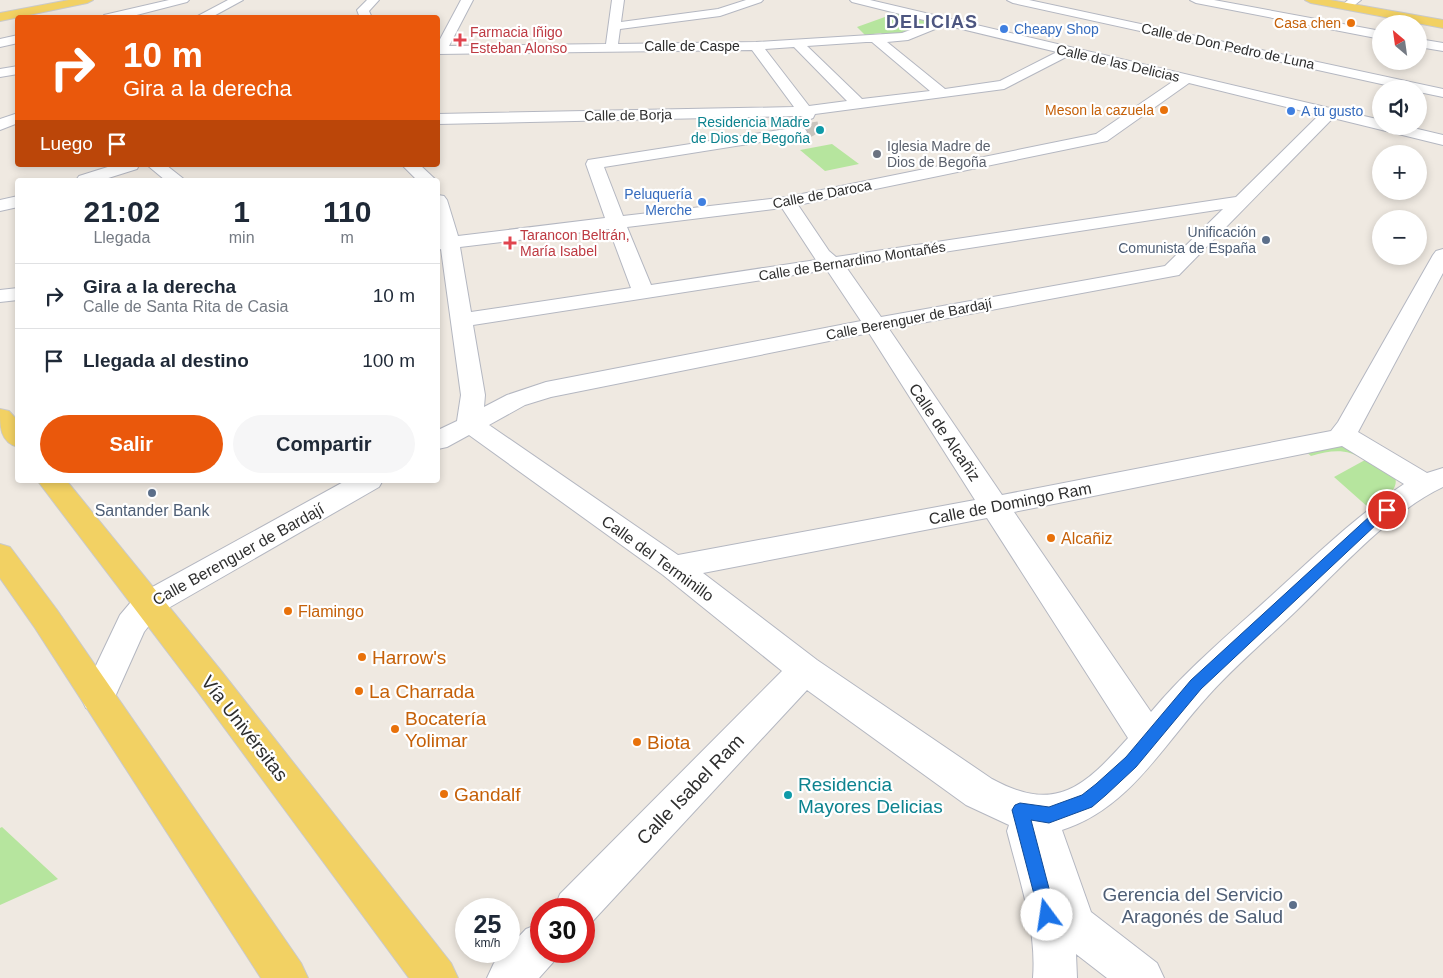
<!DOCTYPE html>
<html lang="es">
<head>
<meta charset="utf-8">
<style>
	body { margin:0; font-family:Helvetica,sans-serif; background:#f6f6f7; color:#1f2937; height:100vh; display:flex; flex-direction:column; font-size:19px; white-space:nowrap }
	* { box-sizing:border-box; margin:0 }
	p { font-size:16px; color:#747a83 }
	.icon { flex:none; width:28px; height:28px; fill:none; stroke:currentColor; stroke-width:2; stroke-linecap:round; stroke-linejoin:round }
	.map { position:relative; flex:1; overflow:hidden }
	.panel { position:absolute; left:15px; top:178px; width:425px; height:305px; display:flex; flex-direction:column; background:#fff; border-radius:5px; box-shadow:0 2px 8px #0003 }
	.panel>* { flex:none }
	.top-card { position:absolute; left:15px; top:15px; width:425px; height:152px; border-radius:5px; box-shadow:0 2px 8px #0003; background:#ea580c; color:#fff; overflow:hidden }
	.needle { width:32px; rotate:331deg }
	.controls { position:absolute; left:1372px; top:15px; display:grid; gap:10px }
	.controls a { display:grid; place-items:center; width:55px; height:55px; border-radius:50%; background:#fff; box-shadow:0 2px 8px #0003; font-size:25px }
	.speed { position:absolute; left:455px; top:898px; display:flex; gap:10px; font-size:25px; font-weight:700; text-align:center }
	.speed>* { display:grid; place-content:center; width:65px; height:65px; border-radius:50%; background:#fff; box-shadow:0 2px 8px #0003; line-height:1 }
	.speed small { font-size:12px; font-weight:400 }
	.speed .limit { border:8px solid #d22; background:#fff; color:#111 }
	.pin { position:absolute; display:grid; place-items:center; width:42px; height:42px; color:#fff; margin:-21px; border:2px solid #fff; border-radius:50%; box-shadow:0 1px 5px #0007 }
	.me { position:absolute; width:55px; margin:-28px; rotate:346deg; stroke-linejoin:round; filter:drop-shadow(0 0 4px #0008) }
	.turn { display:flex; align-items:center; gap:18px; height:105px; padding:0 25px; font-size:22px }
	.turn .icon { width:65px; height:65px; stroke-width:2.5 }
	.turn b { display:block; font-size:35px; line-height:42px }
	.then { display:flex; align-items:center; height:48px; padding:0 25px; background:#0003; gap:10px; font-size:19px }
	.eta { display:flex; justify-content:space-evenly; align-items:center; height:85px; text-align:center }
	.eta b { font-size:30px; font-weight:600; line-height:35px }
	.primary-button { display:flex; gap:10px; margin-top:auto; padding:10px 25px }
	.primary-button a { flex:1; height:58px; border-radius:30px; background:#ea580c; color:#fff; font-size:20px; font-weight:600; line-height:58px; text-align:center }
	.primary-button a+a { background:#f6f6f7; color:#1f2937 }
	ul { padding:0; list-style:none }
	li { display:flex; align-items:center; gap:15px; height:65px; padding:0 25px; border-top:1px solid #e0e1e3 }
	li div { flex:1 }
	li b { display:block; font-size:19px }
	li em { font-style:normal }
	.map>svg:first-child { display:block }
</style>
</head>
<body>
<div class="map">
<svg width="1443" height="978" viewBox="0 0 1443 978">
	<rect width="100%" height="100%" fill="#efe9e1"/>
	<path fill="#b6e59e" d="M896 13 944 21 886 38 881 33 865 35 857 27Z
		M832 144 859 164 825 171 800 150Z
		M1335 446 1350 448 1395 477C1400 492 1379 501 1369 508L1334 477 1365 460C1346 448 1332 450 1311 456L1305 451Z
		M2 827 58 879 0 905V828Z"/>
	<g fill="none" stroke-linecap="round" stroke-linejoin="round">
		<path stroke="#c8c4bd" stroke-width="17" stroke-dasharray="17 9" stroke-linecap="butt" d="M799 132 810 128 808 115"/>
		<defs>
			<path id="minor" d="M169 0H189L187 2 125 18H102L104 15Z
				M228 0H243L210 18H194Z
				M367 0H379L369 11 372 18H360L357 10Z
				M461 0H473L449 46 606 44 612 0H624L621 22 718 9 746 0H763L761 2 720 16 620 29 618 44 756 42 902 33 932 22 852 2 850 0H870L1381 120V126H1405L1443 135V145L1333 118 1179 275 889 329 1002 495 1331 431 1338 422 1433 255 1436 251 1443 249V273L1358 432 1427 473 1443 468V487C1391 511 1337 572 1295 612 1266 640 1235 666 1208 696 1163 745 1129 809 1062 830L1091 912 1157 963 1164 978H1107L1076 954 1077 978H1033C1037 928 1019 879 1007 831L1009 825 966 805 807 690 590 924 584 926V909H554L560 894 782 671 663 575 469 435 447 447 438 449V430L457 421 461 395 441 249 438 250V238H439L438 195 444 196 447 200 458 236 605 218 586 164 588 160 799 127 805 129 807 132 805 135 604 167 623 216 787 197 1096 134 1175 80 1070 55 1004 89 815 114 813 118 808 120 801 116 438 124V114L794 107 752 50 438 54V43ZM945 25 1057 52 1000 81 945 89 887 42 908 40ZM866 42H872L930 91 862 99 807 46ZM794 47 847 101 809 106 765 49ZM1189 83 1319 115 1236 197 836 257 829 251 798 205 1107 141ZM782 208 816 260 651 285 627 227ZM1223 209 1165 266 881 317 846 267ZM609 229 631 288 471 312 460 247ZM827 270 861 321 546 382 507 395 484 407 485 395 473 325ZM869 333 975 500 678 555 489 425 525 405 551 397ZM1342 446 1404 484C1356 516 1314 557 1271 596 1229 634 1187 669 1151 712L1014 512ZM987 518 1128 738C1084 787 1056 814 992 779L817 660 703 573Z
				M1007 0H1029L1443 89V97L1419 92V89H1404L1013 3Z
				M1190 0H1214L1381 31V39L1196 3Z
				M1348 0H1361L1351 8H1343L1341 6Z
				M18 35V43L0 47V39Z
				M1419 39 1443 43V51L1419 47Z
				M18 66V74L0 77V69Z
				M18 113V123L0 130V119Z
				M114 165H139L137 169 102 180H76L79 176Z
				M147 165H166L185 180H165Z
				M402 165H420L436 180H417Z
				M18 196V207L0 211V200Z
				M18 288V300L0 302V290Z
				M347 480H383L379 487 158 614 144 632 110 708 98 712 86 708 81 697 120 615 136 596Z
				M541 923V951H559L556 959 539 978H487L494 963 504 951H509V947L526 929Z"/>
			<path id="major" d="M69 0H93L87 3 0 21V13Z
				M1305 0H1330L1443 20V28L1311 3Z
				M0 409 9 411 18 421V447C0 442 0 427 0 409Z
				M37 480H66L222 672 451 963 458 978H409L198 692Z
				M0 544 10 547 57 610 301 963 308 978H261L35 628 0 578Z"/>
		</defs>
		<use href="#minor" stroke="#b4b7c1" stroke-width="2"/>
		<use href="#major" stroke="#c9c9c9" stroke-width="2"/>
		<use href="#minor" fill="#fff" fill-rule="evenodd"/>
		<use href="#major" fill="#f2d163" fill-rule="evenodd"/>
	</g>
	<path fill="#1a73e8" stroke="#114b97" d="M1387 506 1391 507 1393 510 1379 522 1201 689 1136 767 1106 795 1092 807 1049 823 1031 820 1056 915 1053 921 1047 923 1041 921 1012 810 1015 805 1020 803 1049 807 1082 795 1096 784 1126 757 1191 680 1370 516Z"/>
	<g fill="#e8710a" stroke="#fff" stroke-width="2">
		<circle cx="1351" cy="23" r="5"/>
		<circle cx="1164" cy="110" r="5"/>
		<circle cx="1051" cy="538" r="5"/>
		<circle cx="288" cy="611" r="5"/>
		<circle cx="362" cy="657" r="5"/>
		<circle cx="359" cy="691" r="5"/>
		<circle cx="395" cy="729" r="5"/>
		<circle cx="637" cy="742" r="5"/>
		<circle cx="444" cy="794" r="5"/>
	</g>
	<g fill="#3f7fe0" stroke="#fff" stroke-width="2">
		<circle cx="1004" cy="29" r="5"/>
		<circle cx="1291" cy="111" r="5"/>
		<circle cx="702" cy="202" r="5"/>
	</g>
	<g fill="#e0444e" stroke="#fff" stroke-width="2">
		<path d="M457.5 32.5h5v5h5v5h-5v5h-5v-5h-5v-5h5z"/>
		<path d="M507.5 235.5h5v5h5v5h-5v5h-5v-5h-5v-5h5z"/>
	</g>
	<g fill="#0f9aa8" stroke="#fff" stroke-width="2">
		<circle cx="820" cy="130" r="5"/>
		<circle cx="788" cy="795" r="5"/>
	</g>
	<circle fill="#6b7280" stroke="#fff" stroke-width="2" cx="877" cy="154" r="5"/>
	<g fill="#5c6f8a" stroke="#fff" stroke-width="2">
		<circle cx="1266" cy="240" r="5"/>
		<circle cx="152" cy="493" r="5"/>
		<circle cx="1293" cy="905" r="5"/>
	</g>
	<g text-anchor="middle" stroke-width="4.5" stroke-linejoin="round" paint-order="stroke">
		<g font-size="14" fill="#c56008" stroke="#fff" text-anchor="end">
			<text x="1341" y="28">Casa chen</text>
			<text x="1154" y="115">Meson la cazuela</text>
		</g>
		<g font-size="14" fill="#366cbe" stroke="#fff" text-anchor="start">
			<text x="1014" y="34">Cheapy Shop</text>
			<text x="1301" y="116">A tu gusto</text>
			<text x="692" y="199" text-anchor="end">Peluquería<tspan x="692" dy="16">Merche</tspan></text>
		</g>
		<g font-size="14" fill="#be3a42" stroke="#fff" text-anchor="start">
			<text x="470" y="37">Farmacia Iñigo<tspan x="470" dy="16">Esteban Alonso</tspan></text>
			<text x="520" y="240">Tarancon Beltrán,<tspan x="520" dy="16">María Isabel</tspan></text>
		</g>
		<g font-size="14" fill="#2e2e2e" stroke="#fff">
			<text x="692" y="51">Calle de Caspe</text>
			<text transform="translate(1228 46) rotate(12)" y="5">Calle de Don Pedro de Luna</text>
			<text transform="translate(1118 63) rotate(13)" y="5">Calle de las Delicias</text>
			<text transform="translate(628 115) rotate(-1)" y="5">Calle de Borja</text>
			<text transform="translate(822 194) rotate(-11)" y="5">Calle de Daroca</text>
			<text transform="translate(852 261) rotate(-9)" y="5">Calle de Bernardino Montañés</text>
			<text transform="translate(909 319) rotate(-11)" y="5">Calle Berenguer de Bardají</text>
		</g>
		<g font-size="14" fill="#0d838f" stroke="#fff" text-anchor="end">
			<text x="810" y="127">Residencia Madre<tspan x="810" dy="16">de Dios de Begoña</tspan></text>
		</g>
		<g font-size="14" fill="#5b616d" stroke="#fff" text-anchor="start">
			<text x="887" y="151">Iglesia Madre de<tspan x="887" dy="16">Dios de Begoña</tspan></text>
		</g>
		<g font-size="14" fill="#4e5e75" stroke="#fff" text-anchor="end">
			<text x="1256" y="237">Unificación<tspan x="1256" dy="16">Comunista de España</tspan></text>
		</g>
		<g font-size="16" fill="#2e2e2e" stroke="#fff">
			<text transform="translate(945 432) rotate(56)" y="6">Calle de Alcañiz</text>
			<text transform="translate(1010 503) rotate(-11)" y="6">Calle de Domingo Ram</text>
			<text transform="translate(238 554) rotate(-29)" y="6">Calle Berenguer de Bardají</text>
			<text transform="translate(658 558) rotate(36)" y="6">Calle del Terminillo</text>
		</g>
		<g font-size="16" fill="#4e5e75" stroke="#fff">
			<text x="152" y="516">Santander Bank</text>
		</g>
		<g font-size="16" fill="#c56008" stroke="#fff" text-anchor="start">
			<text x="1061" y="544">Alcañiz</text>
			<text x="298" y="617">Flamingo</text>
		</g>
		<g font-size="18" font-weight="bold" letter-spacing="1" fill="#4d5680" stroke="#fff">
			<text x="932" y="28">DELICIAS</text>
		</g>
		<g font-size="19" fill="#c56008" stroke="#fff" text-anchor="start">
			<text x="372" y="664">Harrow's</text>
			<text x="369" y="698">La Charrada</text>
			<text x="405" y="725">Bocatería<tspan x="405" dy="22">Yolimar</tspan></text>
			<text x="647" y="749">Biota</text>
			<text x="454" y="801">Gandalf</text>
		</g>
		<g font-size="19" fill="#2e2e2e" stroke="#fff">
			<text transform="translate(245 728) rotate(52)" y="7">Vía Univérsitas</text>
			<text transform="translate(690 789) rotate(-46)" y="7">Calle Isabel Ram</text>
		</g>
		<g font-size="19" fill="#0d838f" stroke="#fff" text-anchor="start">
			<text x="798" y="791">Residencia<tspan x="798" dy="22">Mayores Delicias</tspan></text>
		</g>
		<g font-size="19" fill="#4e5e75" stroke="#fff" text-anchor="end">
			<text x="1283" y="901">Gerencia del Servicio<tspan x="1283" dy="22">Aragonés de Salud</tspan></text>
		</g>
	</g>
</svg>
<div class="controls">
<a><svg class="needle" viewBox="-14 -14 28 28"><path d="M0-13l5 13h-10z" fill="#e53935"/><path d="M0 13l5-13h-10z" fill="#747a83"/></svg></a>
<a><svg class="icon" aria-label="sound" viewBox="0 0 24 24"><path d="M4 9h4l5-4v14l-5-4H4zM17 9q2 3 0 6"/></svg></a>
<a>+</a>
<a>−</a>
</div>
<div class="speed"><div>25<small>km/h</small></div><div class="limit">30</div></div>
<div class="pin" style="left:1387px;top:510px;background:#d93025"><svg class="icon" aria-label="arrive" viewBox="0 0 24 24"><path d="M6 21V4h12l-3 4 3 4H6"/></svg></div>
<svg class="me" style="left:1047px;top:915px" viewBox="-20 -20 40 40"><circle r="19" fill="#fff"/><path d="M0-13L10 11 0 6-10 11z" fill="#1a73e8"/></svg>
<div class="top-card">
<div class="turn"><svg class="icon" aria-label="right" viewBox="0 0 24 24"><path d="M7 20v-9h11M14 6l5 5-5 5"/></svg><div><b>10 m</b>Gira a la derecha</div></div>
<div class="then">Luego<svg class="icon" aria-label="arrive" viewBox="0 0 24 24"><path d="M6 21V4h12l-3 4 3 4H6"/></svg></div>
</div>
<section class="panel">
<div class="eta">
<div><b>21:02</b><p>Llegada</p></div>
<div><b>1</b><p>min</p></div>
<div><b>110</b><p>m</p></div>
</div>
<ul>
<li><svg class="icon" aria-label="right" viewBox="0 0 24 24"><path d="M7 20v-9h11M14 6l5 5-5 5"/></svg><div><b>Gira a la derecha</b><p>Calle de Santa Rita de Casia</p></div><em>10 m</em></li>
<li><svg class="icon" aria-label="arrive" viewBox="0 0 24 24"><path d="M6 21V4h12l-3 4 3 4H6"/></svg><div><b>Llegada al destino</b></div><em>100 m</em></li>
</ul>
<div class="primary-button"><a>Salir</a><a>Compartir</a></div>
</section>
</div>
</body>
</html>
